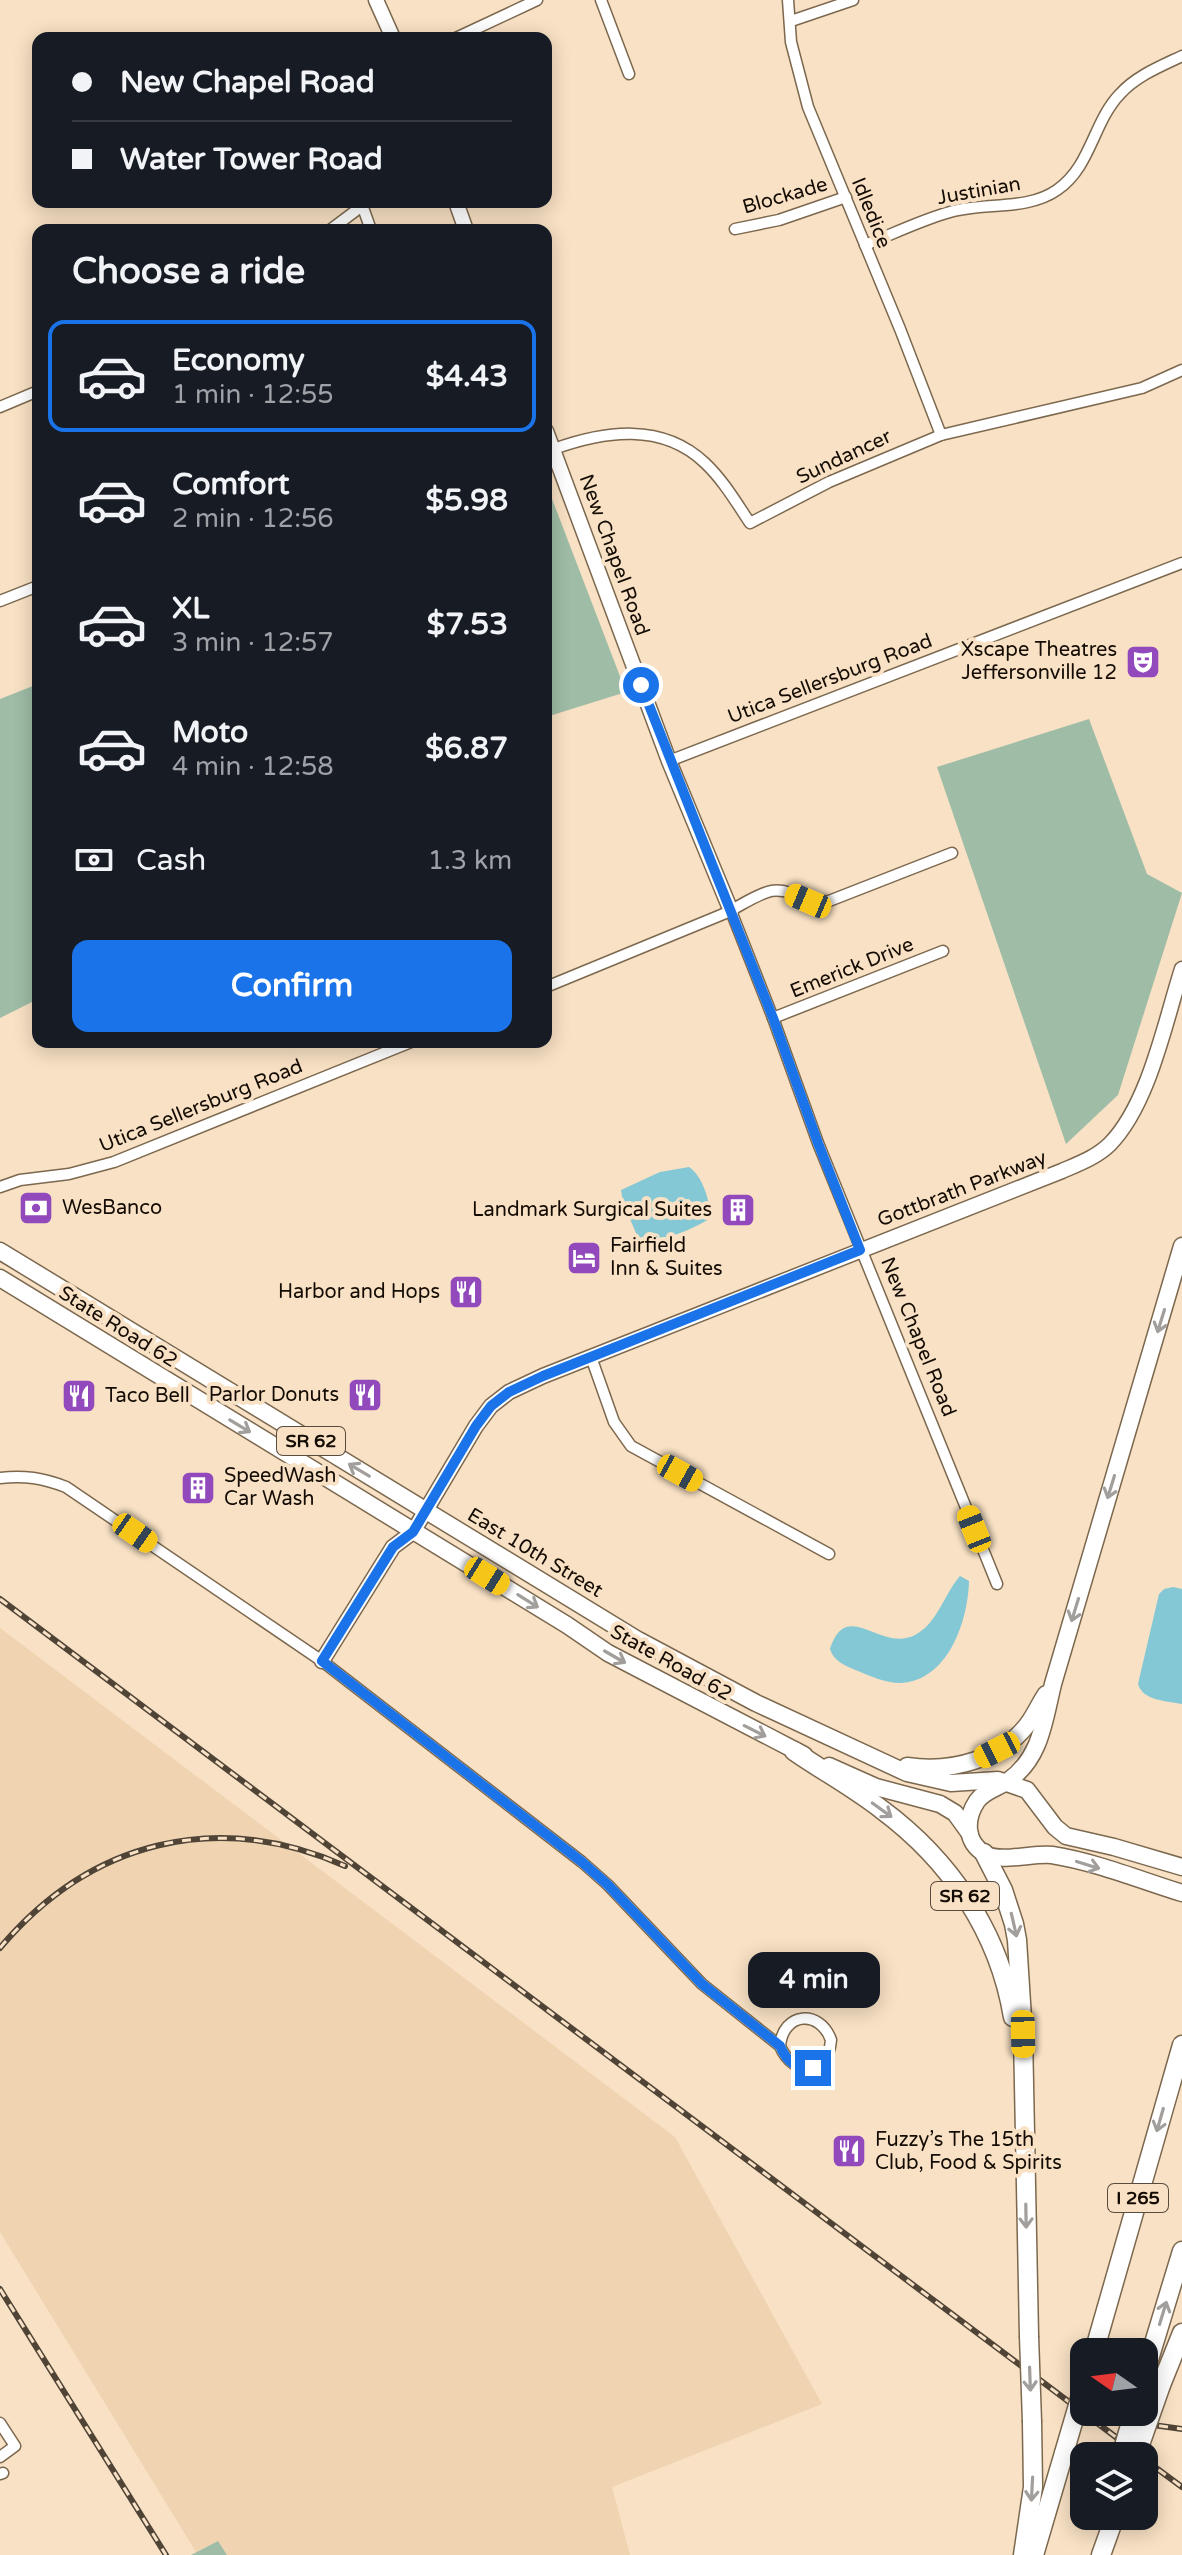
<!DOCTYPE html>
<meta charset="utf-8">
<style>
body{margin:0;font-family:"Varela Round",sans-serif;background:#242831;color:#f1f3f6;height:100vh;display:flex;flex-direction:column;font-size:30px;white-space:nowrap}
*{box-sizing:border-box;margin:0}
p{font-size:26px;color:#9ea1a6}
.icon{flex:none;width:44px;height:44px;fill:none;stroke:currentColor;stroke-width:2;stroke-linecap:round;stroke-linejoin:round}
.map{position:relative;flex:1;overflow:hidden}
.drawer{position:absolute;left:32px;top:224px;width:520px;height:824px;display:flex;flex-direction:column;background:#171b24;border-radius:16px;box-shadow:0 4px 20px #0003}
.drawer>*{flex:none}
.hud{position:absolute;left:32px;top:32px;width:520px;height:176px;border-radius:16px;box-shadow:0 4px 20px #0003;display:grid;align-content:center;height:176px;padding:0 40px;background:#171b24}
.needle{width:52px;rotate:284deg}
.buttons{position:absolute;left:1070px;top:2338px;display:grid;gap:16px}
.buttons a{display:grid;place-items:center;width:88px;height:88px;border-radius:16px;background:#171b24;box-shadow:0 4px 20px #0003;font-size:40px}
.end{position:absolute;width:36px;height:36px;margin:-18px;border:10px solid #1a73e8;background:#fff;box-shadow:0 0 0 4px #fff}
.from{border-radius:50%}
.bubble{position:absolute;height:56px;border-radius:16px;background:#171b24;box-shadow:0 4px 20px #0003;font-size:26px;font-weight:700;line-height:56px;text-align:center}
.car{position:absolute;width:24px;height:48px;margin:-24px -12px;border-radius:10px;box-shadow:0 0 6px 2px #0007;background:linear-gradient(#f5c518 24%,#345 0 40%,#f5c518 0 76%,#345 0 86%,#f5c518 0)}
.hud b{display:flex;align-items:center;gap:28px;height:76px;font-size:30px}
.hud b+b{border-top:2px solid #363941}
.hud i{width:20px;height:20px;background:#f1f3f6}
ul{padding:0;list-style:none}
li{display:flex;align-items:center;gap:24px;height:112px;margin:0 16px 12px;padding:0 24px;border:4px solid transparent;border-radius:16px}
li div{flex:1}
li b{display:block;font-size:30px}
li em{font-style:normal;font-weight:700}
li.current{border-color:#1a73e8}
li>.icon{width:72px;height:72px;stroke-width:1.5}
h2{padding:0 40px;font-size:36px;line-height:96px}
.pay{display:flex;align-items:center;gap:20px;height:88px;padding:0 40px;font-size:30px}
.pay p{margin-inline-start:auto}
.primary-button{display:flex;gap:16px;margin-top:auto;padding:16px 40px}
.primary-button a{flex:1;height:92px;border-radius:16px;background:#1a73e8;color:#fff;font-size:32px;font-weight:700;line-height:92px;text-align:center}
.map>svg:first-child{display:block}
.built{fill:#f0d4b1}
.green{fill:#9ebca6}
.water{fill:#84c8d6}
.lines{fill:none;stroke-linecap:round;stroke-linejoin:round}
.street-casing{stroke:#7c684e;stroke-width:13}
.secondary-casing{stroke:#7c684e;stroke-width:17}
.primary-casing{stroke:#7c684e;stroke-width:19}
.highway-casing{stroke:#7c684e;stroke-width:21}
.street{stroke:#fff;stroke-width:10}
.secondary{stroke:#fff;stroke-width:14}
.primary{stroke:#fff;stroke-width:16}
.highway{stroke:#fff;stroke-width:18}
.rail-casing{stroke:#504437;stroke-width:6}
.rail{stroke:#f8e1c4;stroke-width:3;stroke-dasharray:9;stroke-linecap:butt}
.highway-bridge-casing{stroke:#7c684e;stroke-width:21;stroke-linecap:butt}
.highway-bridge{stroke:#fff;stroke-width:18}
.oneway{stroke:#a19e9b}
.route{stroke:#1a73e8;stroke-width:10}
.labels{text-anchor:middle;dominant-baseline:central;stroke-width:8;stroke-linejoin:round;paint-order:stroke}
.shield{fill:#f8e1c4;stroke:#584c3e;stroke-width:2}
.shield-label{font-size:18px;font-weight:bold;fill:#140c04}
.street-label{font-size:20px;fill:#140c04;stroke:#f8e1c4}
.poi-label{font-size:20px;fill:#140c04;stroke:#f8e1c4;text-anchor:start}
</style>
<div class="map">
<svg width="1182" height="2555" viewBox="0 0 1182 2555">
<rect width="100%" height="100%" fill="#f8e1c4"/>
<!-- built -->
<path class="built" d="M 0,1628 L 675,2137 L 822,2404 L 612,2487 L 630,2555 L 227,2555 L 218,2541 L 196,2552 L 0,2232 Z"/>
<!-- green -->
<g class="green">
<path d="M 549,491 L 626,692 L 546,717 L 546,492 Z"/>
<path d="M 38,684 L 38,999 L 0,1018 L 0,699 Z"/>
<path d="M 1089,719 L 1147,874 L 1182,893 L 1118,1095 L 1066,1144 L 937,767 Z"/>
<path d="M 218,2541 L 227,2555 L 191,2555 Z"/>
</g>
<!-- water -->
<g class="water">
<path d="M 689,1167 C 702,1175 712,1204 709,1219 C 691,1230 660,1244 638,1238 L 623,1202 L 621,1190 L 660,1172 Z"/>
<path d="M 960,1576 L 969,1581 C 968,1621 948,1682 899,1683 C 886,1683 870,1676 858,1671 C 846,1666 834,1662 830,1649 C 847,1597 880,1653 915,1635 C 938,1623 944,1594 960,1576 Z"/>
<path d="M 1173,1587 L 1182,1589 L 1182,1704 C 1167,1701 1143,1701 1138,1684 L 1159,1594 L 1164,1589 Z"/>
</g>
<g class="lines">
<!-- street casing -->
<g class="street-casing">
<g id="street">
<path d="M 601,0 L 629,74"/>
<path d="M 788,0 L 791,42 L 808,107 L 900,329 L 941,435"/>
<path d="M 791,21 L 853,0"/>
<path d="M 456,38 L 537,0"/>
<path d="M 361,202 L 371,230"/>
<path d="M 735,229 L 779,220 L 846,197"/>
<path d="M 330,230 L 362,206"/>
<path d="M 865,245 C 893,234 921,220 950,212 C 984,202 1027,211 1057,190 C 1091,167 1093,122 1120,94 C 1136,76 1161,66 1182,56"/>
<path d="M 0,407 L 38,391"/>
<path d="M 554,449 C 604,431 662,422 705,463 C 723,480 736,502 750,523 L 829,482 L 941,435 L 1142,388 L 1182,370"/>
<path d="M 0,601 L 38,586"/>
<path d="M 669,761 L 1182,563"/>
<path d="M 731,911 L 773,1018 L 818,1143 L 997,1584"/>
<path d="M 546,987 C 604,963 663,939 721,915 C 738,908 754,895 771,891 C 789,887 804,904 829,901 L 952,853"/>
<path d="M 773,1018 L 943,951"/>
<path d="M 0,1187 L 20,1180 L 69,1174 L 114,1162 L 411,1042"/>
<path d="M 591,1357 L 614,1422 L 631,1446 L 829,1554"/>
<path d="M 0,1478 C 24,1475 43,1478 66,1487 L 322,1661 L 582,1862 L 608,1885 L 702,1984 L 780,2046 C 793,2077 828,2077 831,2040 C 820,2009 783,2012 780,2046"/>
<path d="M 0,2423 L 15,2446 L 0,2457"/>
<path d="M 0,2474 L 3,2473"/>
</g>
</g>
<!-- secondary casing -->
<g class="secondary-casing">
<g id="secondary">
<path d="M 376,0 L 393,38"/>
<path d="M 456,202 L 466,230"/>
<path d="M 546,431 L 669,761 L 731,911"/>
<path d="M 322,1661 L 393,1547 L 413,1532 L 476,1426 L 491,1406 L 509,1392 L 543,1376 L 1062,1171 C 1078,1164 1097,1157 1110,1144 C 1149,1104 1165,1022 1182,969"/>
</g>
</g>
<!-- primary casing -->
<g class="primary-casing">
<g id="primary">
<path d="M 1182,1246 L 1053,1684 C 1044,1721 1041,1758 1008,1781 C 998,1788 985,1790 977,1801 C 965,1819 965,1842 985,1854 C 1000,1863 1033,1853 1052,1855 C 1096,1862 1140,1880 1182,1893"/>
<path d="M 0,1251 L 638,1640 L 756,1703 L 907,1773 L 951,1783 L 998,1780 L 1027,1790 L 1055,1827 L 1066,1836 L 1114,1847 L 1182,1867"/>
<path d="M 0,1278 L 567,1625 L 608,1653 L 804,1755"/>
<path d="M 829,1766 L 876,1787 L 940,1804 L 955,1813 L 968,1831"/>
<path d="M 907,1766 C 951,1773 1004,1759 1030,1721 C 1036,1712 1040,1703 1046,1694"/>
</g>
</g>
<!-- highway casing -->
<g class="highway-casing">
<g id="highway">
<path d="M 794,1751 C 823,1771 854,1788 881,1809 C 950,1860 999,1932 1013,2017"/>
<path d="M 984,1853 L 1003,1890 L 1014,1924 L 1017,1940 L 1023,2034 L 1029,2336"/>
<path d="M 1094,2352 L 1182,2045"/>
<path d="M 1144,2376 L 1182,2251"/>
<path d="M 1161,2385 L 1182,2333"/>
<path d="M 1023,2555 L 1033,2487 L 1032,2422"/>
<path d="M 1034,2555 L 1064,2453"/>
<path d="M 1101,2555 L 1115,2516"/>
</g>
</g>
<!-- street -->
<use href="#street" class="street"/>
<!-- secondary -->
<use href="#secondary" class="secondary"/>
<!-- primary -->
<use href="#primary" class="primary"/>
<!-- highway -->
<use href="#highway" class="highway"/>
<!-- rail casing -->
<g class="rail-casing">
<g id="rail">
<path d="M 0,1599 L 1141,2456"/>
<path d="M 0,1948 C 90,1841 216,1809 345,1866"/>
<path d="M 0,2289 L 166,2555"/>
<path d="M 1107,2412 L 1146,2424 L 1182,2429"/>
<path d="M 1144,2459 L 1182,2487"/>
</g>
</g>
<!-- rail -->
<use href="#rail" class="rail"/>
<!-- highway-bridge casing -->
<g class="highway-bridge-casing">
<g id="highway-bridge">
<path d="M 1029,2336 L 1032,2422"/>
<path d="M 1064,2453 L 1084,2385"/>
<path d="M 1121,2456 L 1134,2412"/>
<path d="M 1136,2456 L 1161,2385"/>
</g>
</g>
<!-- highway-bridge -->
<use href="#highway-bridge" class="highway-bridge"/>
</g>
<!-- one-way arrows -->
<defs><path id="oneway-shaft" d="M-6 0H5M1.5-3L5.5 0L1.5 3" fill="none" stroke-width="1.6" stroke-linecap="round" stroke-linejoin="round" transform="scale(2)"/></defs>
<g class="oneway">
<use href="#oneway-shaft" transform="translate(1161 1321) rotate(107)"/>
<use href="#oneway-shaft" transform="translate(240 1426) rotate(31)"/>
<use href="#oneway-shaft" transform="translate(359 1470) rotate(-149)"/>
<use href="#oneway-shaft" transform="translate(1111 1487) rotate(107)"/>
<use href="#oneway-shaft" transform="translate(528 1601) rotate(32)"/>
<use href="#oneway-shaft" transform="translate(1075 1610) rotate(107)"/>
<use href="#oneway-shaft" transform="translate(615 1657) rotate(30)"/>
<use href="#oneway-shaft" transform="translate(755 1731) rotate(27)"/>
<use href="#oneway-shaft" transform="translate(882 1810) rotate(36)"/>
<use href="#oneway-shaft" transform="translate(1088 1865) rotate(17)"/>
<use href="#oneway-shaft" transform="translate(1014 1925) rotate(77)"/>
<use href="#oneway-shaft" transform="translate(1160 2120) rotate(106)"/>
<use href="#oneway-shaft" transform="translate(1026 2216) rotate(89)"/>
<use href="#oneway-shaft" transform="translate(1163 2313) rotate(-73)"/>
<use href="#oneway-shaft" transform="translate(1030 2379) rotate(88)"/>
<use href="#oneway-shaft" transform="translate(1032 2489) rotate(93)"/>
</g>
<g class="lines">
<!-- route -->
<path class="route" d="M 641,685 L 773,1018 L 818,1143 L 860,1250 L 543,1376 L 509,1392 L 491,1406 L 476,1426 L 413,1532 L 393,1547 L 322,1661 L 582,1862 L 608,1885 L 702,1984 L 780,2046 C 787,2062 795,2068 813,2068"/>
</g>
<!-- icons -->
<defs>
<g id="theatre-square" transform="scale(1.8)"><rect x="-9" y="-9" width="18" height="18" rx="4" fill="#9249bc" stroke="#f8e1c4"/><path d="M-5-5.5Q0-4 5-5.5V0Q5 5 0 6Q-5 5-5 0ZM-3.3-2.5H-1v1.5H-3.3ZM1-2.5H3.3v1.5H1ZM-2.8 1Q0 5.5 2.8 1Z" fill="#fff"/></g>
<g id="bank-square" transform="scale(1.8)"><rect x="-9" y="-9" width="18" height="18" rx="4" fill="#9249bc" stroke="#f8e1c4"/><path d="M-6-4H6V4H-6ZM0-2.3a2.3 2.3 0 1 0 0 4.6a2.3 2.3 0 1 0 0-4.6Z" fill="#fff"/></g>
<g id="building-square" transform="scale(1.8)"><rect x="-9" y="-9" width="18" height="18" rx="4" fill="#9249bc" stroke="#f8e1c4"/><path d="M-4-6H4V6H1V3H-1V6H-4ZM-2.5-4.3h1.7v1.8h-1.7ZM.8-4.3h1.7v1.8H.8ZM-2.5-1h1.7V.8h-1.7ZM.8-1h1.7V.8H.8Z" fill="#fff"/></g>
<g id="hotel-square" transform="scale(1.8)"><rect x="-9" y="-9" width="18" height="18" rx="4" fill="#9249bc" stroke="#f8e1c4"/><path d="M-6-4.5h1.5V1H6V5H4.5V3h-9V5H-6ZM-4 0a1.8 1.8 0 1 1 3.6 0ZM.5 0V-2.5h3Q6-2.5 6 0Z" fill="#fff"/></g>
<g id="restaurant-square" transform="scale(1.8)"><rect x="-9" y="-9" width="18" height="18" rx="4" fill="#9249bc" stroke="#f8e1c4"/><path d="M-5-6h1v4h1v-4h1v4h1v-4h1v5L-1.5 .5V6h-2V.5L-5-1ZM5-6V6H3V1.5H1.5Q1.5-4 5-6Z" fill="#fff"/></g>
</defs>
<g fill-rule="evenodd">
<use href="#theatre-square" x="1143" y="662"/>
<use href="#bank-square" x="36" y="1208"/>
<use href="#building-square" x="738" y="1210"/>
<use href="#hotel-square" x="584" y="1258"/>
<use href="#restaurant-square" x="466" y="1292"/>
<use href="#restaurant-square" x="365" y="1395"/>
<use href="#restaurant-square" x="79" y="1396"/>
<use href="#building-square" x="198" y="1488"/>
<use href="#restaurant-square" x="849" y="2151"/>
</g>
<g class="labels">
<!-- shield labels -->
<g class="shield">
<rect x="277" y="1427" width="68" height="28" rx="6"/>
<rect x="931" y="1882" width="68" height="28" rx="6"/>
<rect x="1108" y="2184" width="60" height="28" rx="6"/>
</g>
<g class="shield-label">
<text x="311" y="1441">SR 62</text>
<text x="965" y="1896">SR 62</text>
<text x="1138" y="2198">I 265</text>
</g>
<!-- street labels -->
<g class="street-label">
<text transform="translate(979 191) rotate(-10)">Justinian</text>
<text transform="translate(785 196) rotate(-16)">Blockade</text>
<text transform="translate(871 213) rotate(68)">Idledice</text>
<text transform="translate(844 457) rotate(-25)">Sundancer</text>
<text transform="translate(614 555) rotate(70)">New Chapel Road</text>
<text transform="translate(830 679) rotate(-21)">Utica Sellersburg Road</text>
<text transform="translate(852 968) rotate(-22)">Emerick Drive</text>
<text transform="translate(201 1106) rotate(-22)">Utica Sellersburg Road</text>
<text transform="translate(962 1189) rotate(-21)">Gottbrath Parkway</text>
<text transform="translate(118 1327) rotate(32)">State Road 62</text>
<text transform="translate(918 1337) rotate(68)">New Chapel Road</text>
<text transform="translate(535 1553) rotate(31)">East 10th Street</text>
<text transform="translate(671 1663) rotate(29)">State Road 62</text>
</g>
<!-- poi labels -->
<g class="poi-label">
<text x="1117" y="650" text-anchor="end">Xscape Theatres<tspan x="1117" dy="23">Jeffersonville 12</tspan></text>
<text x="62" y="1208">WesBanco</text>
<text x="712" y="1210" text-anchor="end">Landmark Surgical Suites</text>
<text x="610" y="1246">Fairfield<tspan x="610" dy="23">Inn &amp; Suites</tspan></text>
<text x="440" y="1292" text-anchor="end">Harbor and Hops</text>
<text x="339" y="1395" text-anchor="end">Parlor Donuts</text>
<text x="105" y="1396">Taco Bell</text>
<text x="224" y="1476">SpeedWash<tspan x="224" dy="23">Car Wash</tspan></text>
<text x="875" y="2140">Fuzzy’s The 15th<tspan x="875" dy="23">Club, Food &amp; Spirits</tspan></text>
</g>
</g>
</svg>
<div class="buttons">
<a><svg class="needle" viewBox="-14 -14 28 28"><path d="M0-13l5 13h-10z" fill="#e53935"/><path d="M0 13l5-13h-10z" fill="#9ea1a6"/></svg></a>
<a><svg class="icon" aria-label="layers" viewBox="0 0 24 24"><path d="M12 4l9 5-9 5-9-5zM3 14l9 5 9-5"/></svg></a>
</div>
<i class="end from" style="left:641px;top:685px"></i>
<i class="end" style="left:813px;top:2068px"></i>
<div class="bubble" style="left:748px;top:1952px;width:132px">4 min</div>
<i class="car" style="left:808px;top:901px;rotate:293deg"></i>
<i class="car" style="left:680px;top:1473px;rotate:119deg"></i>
<i class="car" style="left:974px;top:1529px;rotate:338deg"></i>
<i class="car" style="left:135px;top:1533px;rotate:125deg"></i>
<i class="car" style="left:487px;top:1576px;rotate:122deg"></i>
<i class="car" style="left:997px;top:1750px;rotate:243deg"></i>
<i class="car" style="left:1023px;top:2034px;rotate:179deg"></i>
<div class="hud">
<b><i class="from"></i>New Chapel Road</b>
<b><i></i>Water Tower Road</b>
</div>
<section class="drawer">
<h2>Choose a ride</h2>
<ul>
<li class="current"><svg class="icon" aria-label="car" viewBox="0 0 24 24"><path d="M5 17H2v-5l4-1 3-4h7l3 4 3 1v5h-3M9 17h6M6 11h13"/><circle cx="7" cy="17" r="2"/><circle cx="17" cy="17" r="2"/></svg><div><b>Economy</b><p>1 min · 12:55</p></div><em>$4.43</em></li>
<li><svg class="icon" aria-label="car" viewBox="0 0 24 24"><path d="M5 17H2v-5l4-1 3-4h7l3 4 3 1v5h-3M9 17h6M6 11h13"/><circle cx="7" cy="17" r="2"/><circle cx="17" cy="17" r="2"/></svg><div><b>Comfort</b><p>2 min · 12:56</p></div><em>$5.98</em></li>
<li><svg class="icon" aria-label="car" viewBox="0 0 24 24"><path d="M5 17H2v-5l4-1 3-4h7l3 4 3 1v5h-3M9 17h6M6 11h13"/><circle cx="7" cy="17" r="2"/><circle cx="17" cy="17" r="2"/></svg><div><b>XL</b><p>3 min · 12:57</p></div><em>$7.53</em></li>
<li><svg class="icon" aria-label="car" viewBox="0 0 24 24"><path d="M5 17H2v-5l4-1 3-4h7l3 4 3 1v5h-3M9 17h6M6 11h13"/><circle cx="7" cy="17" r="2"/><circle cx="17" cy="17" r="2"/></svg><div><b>Moto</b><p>4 min · 12:58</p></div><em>$6.87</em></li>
</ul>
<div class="pay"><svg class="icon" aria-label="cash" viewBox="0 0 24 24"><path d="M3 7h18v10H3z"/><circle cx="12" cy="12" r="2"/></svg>Cash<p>1.3 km</p></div>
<div class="primary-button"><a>Confirm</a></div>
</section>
</div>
